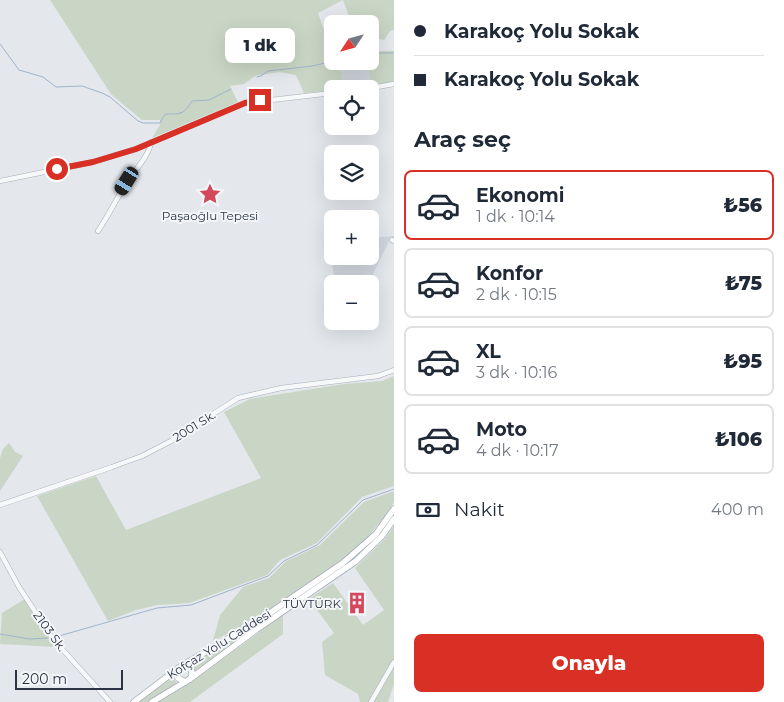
<!DOCTYPE html>
<html lang="tr">
<meta charset="utf-8">
<style>
body{margin:0;font-family:Montserrat,sans-serif;background:#f2f2f3;color:#1f2937;height:100vh;display:flex;flex-direction:column;font-size:19px;white-space:nowrap}
*{box-sizing:border-box;margin:0}
p{font-size:16px;color:#747a83}
.icon{flex:none;width:28px;height:28px;fill:none;stroke:currentColor;stroke-width:2;stroke-linecap:round;stroke-linejoin:round}
.map{position:relative;flex:1;overflow:hidden}
.details{display:flex;flex-direction:column;background:#fff;width:390px}
.details>*{flex:none}
.top-card{display:grid;align-content:center;height:110px;padding:0 20px;background:#fff}
.needle{width:32px;rotate:234deg}
.buttons{position:absolute;left:324px;top:15px;display:grid;gap:10px}
.buttons a{display:grid;place-items:center;width:55px;height:55px;border-radius:8px;background:#fff;box-shadow:0 5px 20px #0002;font-size:25px}
.scale{position:absolute;left:15px;bottom:12px;width:108px;box-sizing:border-box;padding-left:5px;border:2px solid #2b3445;border-top:0;font-size:14px;line-height:18px;white-space:nowrap;color:#2b3445;-webkit-text-stroke:4px #f4f6f9;paint-order:stroke}
.end{position:absolute;width:22px;height:22px;margin:-11px;border:6px solid #d93025;background:#fff;box-shadow:0 0 0 2px #fff}
.from{border-radius:50%}
.bubble{position:absolute;height:35px;border-radius:8px;background:#fff;box-shadow:0 5px 20px #0002;font-size:16px;font-weight:800;line-height:35px;text-align:center}
.car{position:absolute;width:15px;height:30px;margin:-15px -8px;border-radius:6px;box-shadow:0 0 4px 1px #0007;background:linear-gradient(#222 24%,#8ab4d8 0 40%,#222 0 76%,#8ab4d8 0 86%,#222 0)}
.top-card b{display:flex;align-items:center;gap:18px;height:48px;font-size:19px}
.top-card b+b{border-top:1px solid #e0e1e3}
.top-card i{width:12px;height:12px;background:#1f2937}
ul{padding:0;list-style:none}
li{display:flex;align-items:center;gap:15px;height:70px;margin:0 10px 8px;padding:0 10px;border:2px solid #e0e1e3;border-radius:8px}
li div{flex:1}
li b{display:block;font-size:19px}
li em{font-style:normal;font-weight:800}
li.selected{border-color:#d93025}
li>.icon{width:45px;height:45px;stroke-width:1.5}
h2{padding:0 20px;font-size:22px;line-height:60px}
.pay{display:flex;align-items:center;gap:12px;height:55px;padding:0 20px;font-size:19px}
.pay p{margin-inline-start:auto}
.button{display:flex;gap:10px;margin-top:auto;padding:10px 20px}
.button a{flex:1;height:58px;border-radius:8px;background:#d93025;color:#fff;font-size:20px;font-weight:800;line-height:58px;text-align:center}
main{display:flex;flex:1;min-height:0}
.map>svg:first-child{display:block}
.built{fill:#d2d6de}
.green{fill:#c9d6c5}
.lines{fill:none;stroke-linecap:round;stroke-linejoin:round}
.stream{stroke:#9fb4cc;stroke-width:1}
.minor-casing{stroke:#a9aeb7;stroke-width:5.5}
.major-casing{stroke:#a3abb8;stroke-width:7}
.minor{stroke:#f7f8fa;stroke-width:4.5}
.major{stroke:#fff;stroke-width:5.5}
.route{stroke:#d93025;stroke-width:6}
.labels{text-anchor:middle;dominant-baseline:central;stroke-width:4;stroke-linejoin:round;paint-order:stroke}
.poi-label{font-size:12px;fill:#2b3445;stroke:#f4f6f9}
.street-label{font-size:12px;fill:#2b3445;stroke:#f4f6f9}
</style>
<main>
<div class="map">
<svg width="394" height="702" viewBox="0 0 394 702">
<rect width="100%" height="100%" fill="#e4e7ec"/>
<!-- built -->
<g class="built">
<path d="M 339,61 L 367,61 L 371,85 L 344,89 Z"/>
<path d="M 394,236 L 394,239 L 391,237 L 373,274 L 379,289 L 370,292 L 370,284 L 335,284 L 329,241 L 332,240 L 332,256 L 370,256 L 370,238 Z"/>
</g>
<!-- green -->
<g class="green">
<path d="M 50,0 L 394,0 L 394,30 L 390,31 L 384,40 L 370,37 L 370,24 L 352,24 L 343,0 L 318,13 L 332,52 L 332,61 L 339,61 L 344,89 L 304,93 L 296,75 L 279,72 L 255,76 L 244,84 L 230,86 L 238,102 L 152,138 L 160,125 L 160,120 L 142,120 L 111,94 Z"/>
<path d="M 370,51 L 394,51 L 394,82 L 371,85 L 367,61 L 370,61 Z"/>
<path d="M 394,376 L 394,486 L 362,497 L 317,543 L 280,560 L 267,575 L 189,603 L 158,605 L 136,610 L 108,621 L 37,496 L 96,476 L 126,530 L 261,478 L 224,412 L 250,399 L 344,384 L 382,381 Z"/>
<path d="M 9,443 L 15,452 L 23,456 L 0,491 L 0,458 L 3,449 Z"/>
<path d="M 394,491 L 394,502 L 389,511 L 366,539 L 351,553 L 254,620 L 213,641 L 220,615 L 243,587 L 269,578 L 285,562 L 320,545 L 364,502 Z"/>
<path d="M 394,526 L 394,660 L 368,702 L 360,702 L 358,694 L 325,675 L 322,642 L 334,633 L 309,599 L 333,583 L 363,625 L 384,610 L 355,568 L 385,539 Z"/>
<path d="M 25,599 L 57,647 L 0,644 L 2,613 Z"/>
<path d="M 283,615 L 283,634 L 190,702 L 158,702 L 184,687 Z"/>
<path d="M 253,629 L 196,672 L 190,664 Z"/>
<path d="M 394,665 L 394,684 L 388,702 L 373,702 Z"/>
<path d="M 172,676 L 177,684 L 147,702 L 138,702 Z"/>
</g>
<g class="lines">
<!-- stream -->
<g class="stream">
<path d="M 0,44 L 19,70 L 43,77 L 56,87 L 82,86 L 102,93 L 110,97 L 138,121 L 143,123 L 160,123 C 167,108 167,117 180,113 C 186,112 189,105 192,101 L 209,100 L 231,89"/>
<path d="M 370,53 L 394,53"/>
<path d="M 257,77 L 261,76 L 268,71 L 312,66 L 334,61"/>
<path d="M 0,634 L 29,639 L 48,638"/>
<path d="M 59,636 L 157,608 L 191,605 L 268,576 L 284,561 L 317,545 L 363,500 L 394,489"/>
</g>
<!-- minor casing -->
<g class="minor-casing">
<g id="minor">
<path d="M 366,89 L 394,84"/>
<path d="M 0,181 L 93,162 L 136,149 L 245,103 L 332,93"/>
<path d="M 98,231 C 109,215 117,198 127,182 C 135,170 149,156 151,142"/>
<path d="M 392,240 L 394,241"/>
<path d="M 0,505 L 112,467 L 142,456 L 171,441 L 238,398 L 281,388 L 378,376 L 394,370"/>
<path d="M 0,552 L 19,587 L 53,639 L 110,702"/>
<path d="M 371,702 L 394,662"/>
</g>
</g>
<!-- major casing -->
<g class="major-casing">
<g id="major">
<path d="M 182,666 C 190,665 195,672 190,679"/>
<path d="M 178,669 L 176,674 L 178,678 L 185,682"/>
<path d="M 134,702 L 180,667 L 261,619 L 343,563 L 376,534 L 394,509"/>
<path d="M 152,702 L 190,679 L 257,629 L 356,561 L 382,536 L 394,519"/>
</g>
</g>
<!-- minor -->
<use href="#minor" class="minor"/>
<!-- major -->
<use href="#major" class="major"/>
</g>
<g class="lines">
<!-- route -->
<path class="route" d="M 57,169 L 93,162 L 136,149 L 245,103 L 260,100"/>
</g>
<!-- icons -->
<defs>
<g id="sight-bare" transform="scale(1.725)"><path d="M0-6L1.8-2.2L6-1.7L2.9 1.2L3.7 5.4L0 3.3L-3.7 5.4L-2.9 1.2L-6-1.7L-1.8-2.2Z" fill="#d1495b" stroke="#f4f6f9" stroke-width="2.5" paint-order="stroke"/></g>
<g id="building-bare" transform="scale(1.725)"><path d="M-4-6H4V6H1V3H-1V6H-4ZM-2.5-4.3h1.7v1.8h-1.7ZM.8-4.3h1.7v1.8H.8ZM-2.5-1h1.7V.8h-1.7ZM.8-1h1.7V.8H.8Z" fill="#d1495b" stroke="#f4f6f9" stroke-width="2.5" paint-order="stroke"/></g>
</defs>
<g fill-rule="evenodd">
<use href="#sight-bare" x="210" y="194"/>
<use href="#building-bare" x="357" y="603"/>
</g>
<g class="labels">
<!-- poi labels -->
<g class="poi-label">
<text x="210" y="215">Paşaoğlu Tepesi</text>
<text x="341" y="603" text-anchor="end">TÜVTÜRK</text>
</g>
<!-- street labels -->
<g class="street-label">
<text transform="translate(194 426) rotate(-32)">2001 Sk.</text>
<text transform="translate(50 631) rotate(54)">2103 Sk.</text>
<text transform="translate(219 644) rotate(-32)">Kofçaz Yolu Caddesi</text>
</g>
</g>
</svg>
<div class="buttons">
<a><svg class="needle" viewBox="-14 -14 28 28"><path d="M0-13l5 13h-10z" fill="#e53935"/><path d="M0 13l5-13h-10z" fill="#747a83"/></svg></a>
<a><svg class="icon" aria-label="locate" viewBox="0 0 24 24"><circle cx="12" cy="12" r="6"/><path d="M12 2v4M12 18v4M2 12h4M18 12h4"/></svg></a>
<a><svg class="icon" aria-label="layers" viewBox="0 0 24 24"><path d="M12 4l9 5-9 5-9-5zM3 14l9 5 9-5"/></svg></a>
<a>+</a>
<a>−</a>
</div>
<div class="scale">200 m</div>
<i class="end from" style="left:57px;top:169px"></i>
<i class="end" style="left:260px;top:100px"></i>
<div class="bubble" style="left:225px;top:28px;width:70px">1 dk</div>
<i class="car" style="left:127px;top:181px;rotate:212deg"></i>
</div>
<section class="details">
<div class="top-card">
<b><i class="from"></i>Karakoç Yolu Sokak</b>
<b><i></i>Karakoç Yolu Sokak</b>
</div>
<h2>Araç seç</h2>
<ul>
<li class="selected"><svg class="icon" aria-label="car" viewBox="0 0 24 24"><path d="M5 17H2v-5l4-1 3-4h7l3 4 3 1v5h-3M9 17h6M6 11h13"/><circle cx="7" cy="17" r="2"/><circle cx="17" cy="17" r="2"/></svg><div><b>Ekonomi</b><p>1 dk · 10:14</p></div><em>₺56</em></li>
<li><svg class="icon" aria-label="car" viewBox="0 0 24 24"><path d="M5 17H2v-5l4-1 3-4h7l3 4 3 1v5h-3M9 17h6M6 11h13"/><circle cx="7" cy="17" r="2"/><circle cx="17" cy="17" r="2"/></svg><div><b>Konfor</b><p>2 dk · 10:15</p></div><em>₺75</em></li>
<li><svg class="icon" aria-label="car" viewBox="0 0 24 24"><path d="M5 17H2v-5l4-1 3-4h7l3 4 3 1v5h-3M9 17h6M6 11h13"/><circle cx="7" cy="17" r="2"/><circle cx="17" cy="17" r="2"/></svg><div><b>XL</b><p>3 dk · 10:16</p></div><em>₺95</em></li>
<li><svg class="icon" aria-label="car" viewBox="0 0 24 24"><path d="M5 17H2v-5l4-1 3-4h7l3 4 3 1v5h-3M9 17h6M6 11h13"/><circle cx="7" cy="17" r="2"/><circle cx="17" cy="17" r="2"/></svg><div><b>Moto</b><p>4 dk · 10:17</p></div><em>₺106</em></li>
</ul>
<div class="pay"><svg class="icon" aria-label="cash" viewBox="0 0 24 24"><path d="M3 7h18v10H3z"/><circle cx="12" cy="12" r="2"/></svg>Nakit<p>400 m</p></div>
<div class="button"><a>Onayla</a></div>
</section>
</main>
